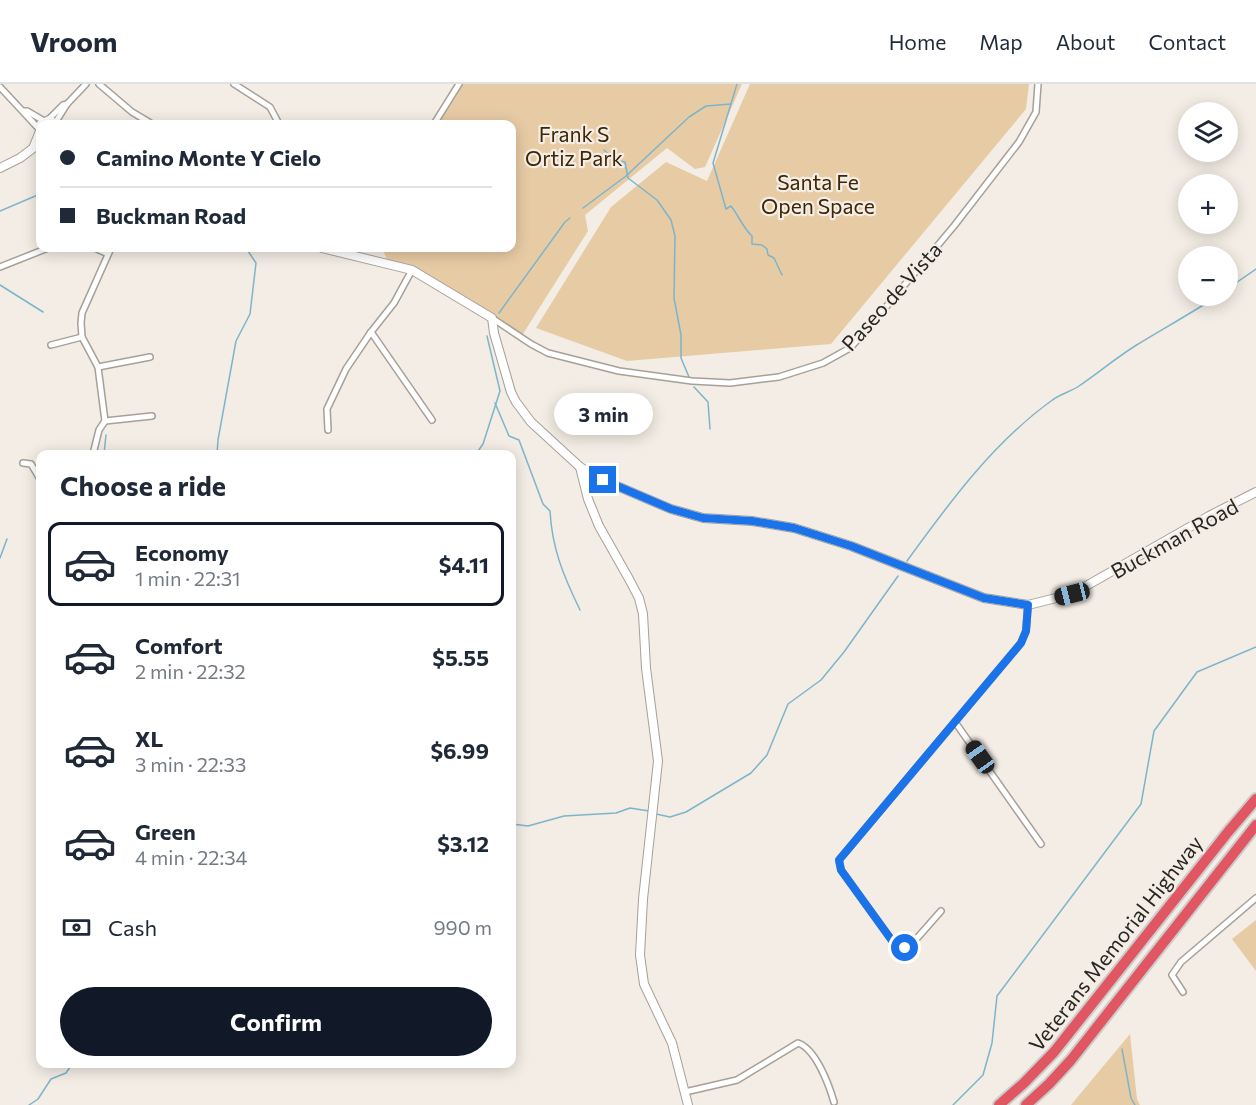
<!DOCTYPE html>
<meta charset="utf-8">
<style>
body{margin:0;font-family:Commissioner,sans-serif;background:#f6f6f7;color:#1f2937;height:100vh;display:flex;flex-direction:column;font-size:22px;white-space:nowrap}
*{box-sizing:border-box;margin:0}
p{font-size:20px;color:#747a83}
.icon{flex:none;width:33px;height:33px;fill:none;stroke:currentColor;stroke-width:2;stroke-linecap:round;stroke-linejoin:round}
.map{position:relative;flex:1;overflow:hidden}
.side{position:absolute;left:36px;top:366px;width:480px;height:618px;display:flex;flex-direction:column;background:#fff;border-radius:12px;box-shadow:0 3px 15px #0003}
.side>*{flex:none}
.hud{position:absolute;left:36px;top:36px;width:480px;height:132px;border-radius:12px;box-shadow:0 3px 15px #0003;display:grid;align-content:center;height:132px;padding:0 24px;background:#fff}
.fabs{position:absolute;left:1178px;top:18px;display:grid;gap:12px}
.fabs a{display:grid;place-items:center;width:60px;height:60px;border-radius:50%;background:#fff;box-shadow:0 3px 15px #0003;font-size:30px}
.end{position:absolute;width:27px;height:27px;margin:-14px;border:8px solid #1a73e8;background:#fff;box-shadow:0 0 0 3px #fff}
.from{border-radius:50%}
.bubble{position:absolute;height:42px;border-radius:21px;background:#fff;box-shadow:0 3px 15px #0003;font-size:20px;font-weight:700;line-height:42px;text-align:center}
.car{position:absolute;width:18px;height:36px;margin:-18px -9px;border-radius:8px;box-shadow:0 0 4px 2px #0007;background:linear-gradient(#222 24%,#8ab4d8 0 40%,#222 0 76%,#8ab4d8 0 86%,#222 0)}
.hud b{display:flex;align-items:center;gap:21px;height:57px;font-size:22px}
.hud b+b{border-top:2px solid #e0e1e3}
.hud i{width:15px;height:15px;background:#1f2937}
ul{padding:0;list-style:none}
li{display:flex;align-items:center;gap:18px;height:84px;margin:0 12px 9px;padding:0 12px;border:3px solid transparent;border-radius:12px}
li div{flex:1}
li b{display:block;font-size:22px}
li em{font-style:normal;font-weight:700}
li.active{border-color:#111827}
li>.icon{width:54px;height:54px;stroke-width:1.5}
h2{padding:0 24px;font-size:27px;line-height:72px}
.pay{display:flex;align-items:center;gap:15px;height:66px;padding:0 24px;font-size:22px}
.pay p{margin-inline-start:auto}
.primary-button{display:flex;gap:12px;margin-top:auto;padding:12px 24px}
.primary-button a{flex:1;height:69px;border-radius:36px;background:#111827;color:#fff;font-size:24px;font-weight:700;line-height:69px;text-align:center}
header{display:flex;align-items:center;gap:36px;box-sizing:border-box;height:84px;padding:0 30px;background:#fff;border-bottom:2px solid #e0e1e3}
header strong{font-size:28px}
nav{display:flex;gap:33px;margin-inline-start:auto;font-size:21px}
.map>svg:first-child{display:block}
.green{fill:#e7cba5}
.lines{fill:none;stroke-linecap:round;stroke-linejoin:round}
.stream{stroke:#7eb4cb;stroke-width:1.5}
.street-casing{stroke:#a6a099;stroke-width:8}
.secondary-casing{stroke:#a6a099;stroke-width:10}
.highway-casing{stroke:#cbcbca;stroke-width:14}
.street{stroke:#fff;stroke-width:5}
.secondary{stroke:#fff;stroke-width:8}
.highway{stroke:#e05763;stroke-width:10}
.route{stroke:#1a73e8;stroke-width:8}
.labels{text-anchor:middle;dominant-baseline:central;stroke-width:4.5;stroke-linejoin:round;paint-order:stroke}
.park-label{font-size:21px;fill:#3c2604;stroke:#f3ede5}
.street-label{font-size:21px;fill:#282623;stroke:#f3ede5}
</style>
<header>
<strong>Vroom</strong>
<nav><a>Home</a><a>Map</a><a>About</a><a>Contact</a></nav>
</header>
<div class="map">
<svg width="1256" height="1021" viewBox="0 0 1256 1021">
<rect width="100%" height="100%" fill="#f3ede5"/>
<!-- green -->
<g class="green">
<path d="M 459,0 L 742,0 L 705,83 L 695,85 L 667,64 L 585,131 L 588,147 L 521,253 L 437,200 L 389,180 L 382,164 L 512,164 L 512,40 L 434,40 Z"/>
<path d="M 750,0 L 1029,0 L 1026,25 L 831,260 L 627,277 L 536,244 L 611,123 L 666,78 L 707,97 Z"/>
<path d="M 1256,836 L 1256,887 L 1232,855 Z"/>
<path d="M 1130,950 L 1137,1015 L 1140,1021 L 1071,1021 Z"/>
</g>
<g class="lines">
<!-- stream -->
<g class="stream">
<path d="M 737,0 L 713,79 L 726,125 L 731,122 C 739,132 743,144 752,152 L 752,160 L 762,161 L 767,165 L 768,171 L 774,174 L 782,191"/>
<path d="M 604,66 L 615,76 L 625,78 L 628,94 L 657,116 L 671,136 L 675,152 L 674,214 L 681,251 L 681,274 L 689,293"/>
<path d="M 583,124 L 626,92 L 689,33 L 706,22 L 731,20"/>
<path d="M 0,127 L 40,110"/>
<path d="M 0,201 L 43,228"/>
<path d="M 1227,205 L 1256,185"/>
<path d="M 499,229 L 565,138 L 570,134"/>
<path d="M 694,303 L 708,318 L 710,345"/>
<path d="M 495,319 L 509,352 L 519,356 L 543,420 L 550,427 C 552,465 564,493 580,526"/>
<path d="M 104,370 L 106,351"/>
<path d="M 217,370 L 218,356 L 236,257 L 250,230 L 256,179 L 246,164"/>
<path d="M 476,370 L 483,360 L 500,307 L 487,252"/>
<path d="M 0,474 L 7,455"/>
<path d="M 907,477 C 949,419 993,359 1051,317 C 1060,310 1070,308 1079,302 C 1098,289 1116,274 1135,262 C 1163,245 1191,229 1218,212"/>
<path d="M 40,671 L 37,672 L 40,692"/>
<path d="M 656,730 L 670,733 L 686,728 L 751,689 L 767,671 L 788,620 L 821,596 L 844,568 L 898,492"/>
<path d="M 512,740 L 528,742 L 564,732 L 616,729 L 630,724 L 649,727"/>
<path d="M 1122,965 L 1131,1014 L 1135,1021"/>
<path d="M 29,1021 L 38,1015 L 51,995 L 66,989 L 72,980"/>
<path d="M 953,1021 L 983,991 L 992,959 L 997,912 L 1141,720 L 1154,647 L 1197,588 L 1256,563"/>
</g>
<!-- street casing -->
<g class="street-casing">
<g id="street">
<path d="M 99,0 L 132,28 L 152,40"/>
<path d="M 234,0 L 270,23 L 279,40"/>
<path d="M 0,3 L 40,46"/>
<path d="M 24,27 L 27,27 L 44,37"/>
<path d="M 48,36 L 63,21 L 67,20 L 86,0"/>
<path d="M 57,40 L 57,36 L 67,20"/>
<path d="M 434,40 L 459,0"/>
<path d="M 95,164 L 108,170"/>
<path d="M 111,164 L 82,229 L 81,239 L 82,253 L 98,283 L 105,337 L 152,332"/>
<path d="M 0,183 L 48,164"/>
<path d="M 492,234 L 531,260 L 548,269 L 619,287 L 692,297 L 730,299 L 779,293 L 823,279 L 850,264 L 870,242 L 954,142 L 1019,58 L 1036,28 L 1038,0"/>
<path d="M 371,248 L 432,336"/>
<path d="M 51,261 L 82,253"/>
<path d="M 98,283 L 150,273"/>
<path d="M 328,346 L 327,325 L 346,285 L 371,248 L 394,219 L 412,186"/>
<path d="M 93,370 L 99,346 L 105,337"/>
<path d="M 23,379 L 31,380 L 40,395"/>
<path d="M 955,638 L 1041,760"/>
<path d="M 941,827 L 911,861 C 903,864 899,863 893,858 L 841,786 L 839,776 L 1021,559 L 1026,547 L 1028,521"/>
<path d="M 1183,908 L 1172,891 L 1181,878 L 1256,814"/>
<path d="M 685,1008 L 737,996 L 798,959 C 816,965 829,1001 834,1018"/>
</g>
</g>
<!-- secondary casing -->
<g class="secondary-casing">
<g id="secondary">
<path d="M 41,40 L 49,36 L 57,40"/>
<path d="M 34,62 L 40,47"/>
<path d="M 0,84 L 20,74 L 40,59"/>
<path d="M 322,164 L 412,186 L 492,234 L 494,249 L 511,308 L 516,318 L 531,338 L 580,383 L 603,396 L 671,425 L 703,434 L 752,437 L 794,444 L 851,462 L 984,514 L 1028,521 L 1072,510 L 1209,432 L 1256,408"/>
<path d="M 580,383 L 588,415 L 599,442 L 629,495 L 639,514 L 643,530 L 646,584 L 658,677 L 643,815 L 640,871 L 644,900 L 672,959 L 688,1021"/>
</g>
</g>
<!-- highway casing -->
<g class="highway-casing">
<g id="highway">
<path d="M 999,1021 L 1024,999 L 1054,968 L 1228,748 L 1256,715"/>
<path d="M 1026,1021 L 1049,1000 L 1071,976 L 1256,741"/>
</g>
</g>
<!-- street -->
<use href="#street" class="street"/>
<!-- secondary -->
<use href="#secondary" class="secondary"/>
<!-- highway -->
<use href="#highway" class="highway"/>
</g>
<g class="lines">
<!-- route -->
<path class="route" d="M 603,396 L 671,425 L 703,434 L 752,437 L 794,444 L 851,462 L 984,514 L 1028,521 L 1026,547 L 1021,559 L 839,776 L 841,786 L 893,858 L 905,864"/>
</g>
<g class="labels">
<!-- park labels -->
<g class="park-label">
<text x="574" y="49">Frank S<tspan x="574" dy="24">Ortiz Park</tspan></text>
<text x="818" y="97">Santa Fe<tspan x="818" dy="24">Open Space</tspan></text>
</g>
<!-- street labels -->
<g class="street-label">
<text transform="translate(891 212) rotate(-48)">Paseo de Vista</text>
<text transform="translate(1174 454) rotate(-29)">Buckman Road</text>
<text transform="translate(1115 859) rotate(-52)">Veterans Memorial Highway</text>
</g>
</g>
</svg>
<div class="fabs">
<a><svg class="icon" aria-label="layers" viewBox="0 0 24 24"><path d="M12 4l9 5-9 5-9-5zM3 14l9 5 9-5"/></svg></a>
<a>+</a>
<a>−</a>
</div>
<i class="end from" style="left:905px;top:864px"></i>
<i class="end" style="left:603px;top:396px"></i>
<div class="bubble" style="left:554px;top:309px;width:99px">3 min</div>
<i class="car" style="left:1072px;top:510px;rotate:256deg"></i>
<i class="car" style="left:980px;top:673px;rotate:325deg"></i>
<div class="hud">
<b><i class="from"></i>Camino Monte Y Cielo</b>
<b><i></i>Buckman Road</b>
</div>
<section class="side">
<h2>Choose a ride</h2>
<ul>
<li class="active"><svg class="icon" aria-label="car" viewBox="0 0 24 24"><path d="M5 17H2v-5l4-1 3-4h7l3 4 3 1v5h-3M9 17h6M6 11h13"/><circle cx="7" cy="17" r="2"/><circle cx="17" cy="17" r="2"/></svg><div><b>Economy</b><p>1 min · 22:31</p></div><em>$4.11</em></li>
<li><svg class="icon" aria-label="car" viewBox="0 0 24 24"><path d="M5 17H2v-5l4-1 3-4h7l3 4 3 1v5h-3M9 17h6M6 11h13"/><circle cx="7" cy="17" r="2"/><circle cx="17" cy="17" r="2"/></svg><div><b>Comfort</b><p>2 min · 22:32</p></div><em>$5.55</em></li>
<li><svg class="icon" aria-label="car" viewBox="0 0 24 24"><path d="M5 17H2v-5l4-1 3-4h7l3 4 3 1v5h-3M9 17h6M6 11h13"/><circle cx="7" cy="17" r="2"/><circle cx="17" cy="17" r="2"/></svg><div><b>XL</b><p>3 min · 22:33</p></div><em>$6.99</em></li>
<li><svg class="icon" aria-label="car" viewBox="0 0 24 24"><path d="M5 17H2v-5l4-1 3-4h7l3 4 3 1v5h-3M9 17h6M6 11h13"/><circle cx="7" cy="17" r="2"/><circle cx="17" cy="17" r="2"/></svg><div><b>Green</b><p>4 min · 22:34</p></div><em>$3.12</em></li>
</ul>
<div class="pay"><svg class="icon" aria-label="cash" viewBox="0 0 24 24"><path d="M3 7h18v10H3z"/><circle cx="12" cy="12" r="2"/></svg>Cash<p>990 m</p></div>
<div class="primary-button"><a>Confirm</a></div>
</section>
</div>
